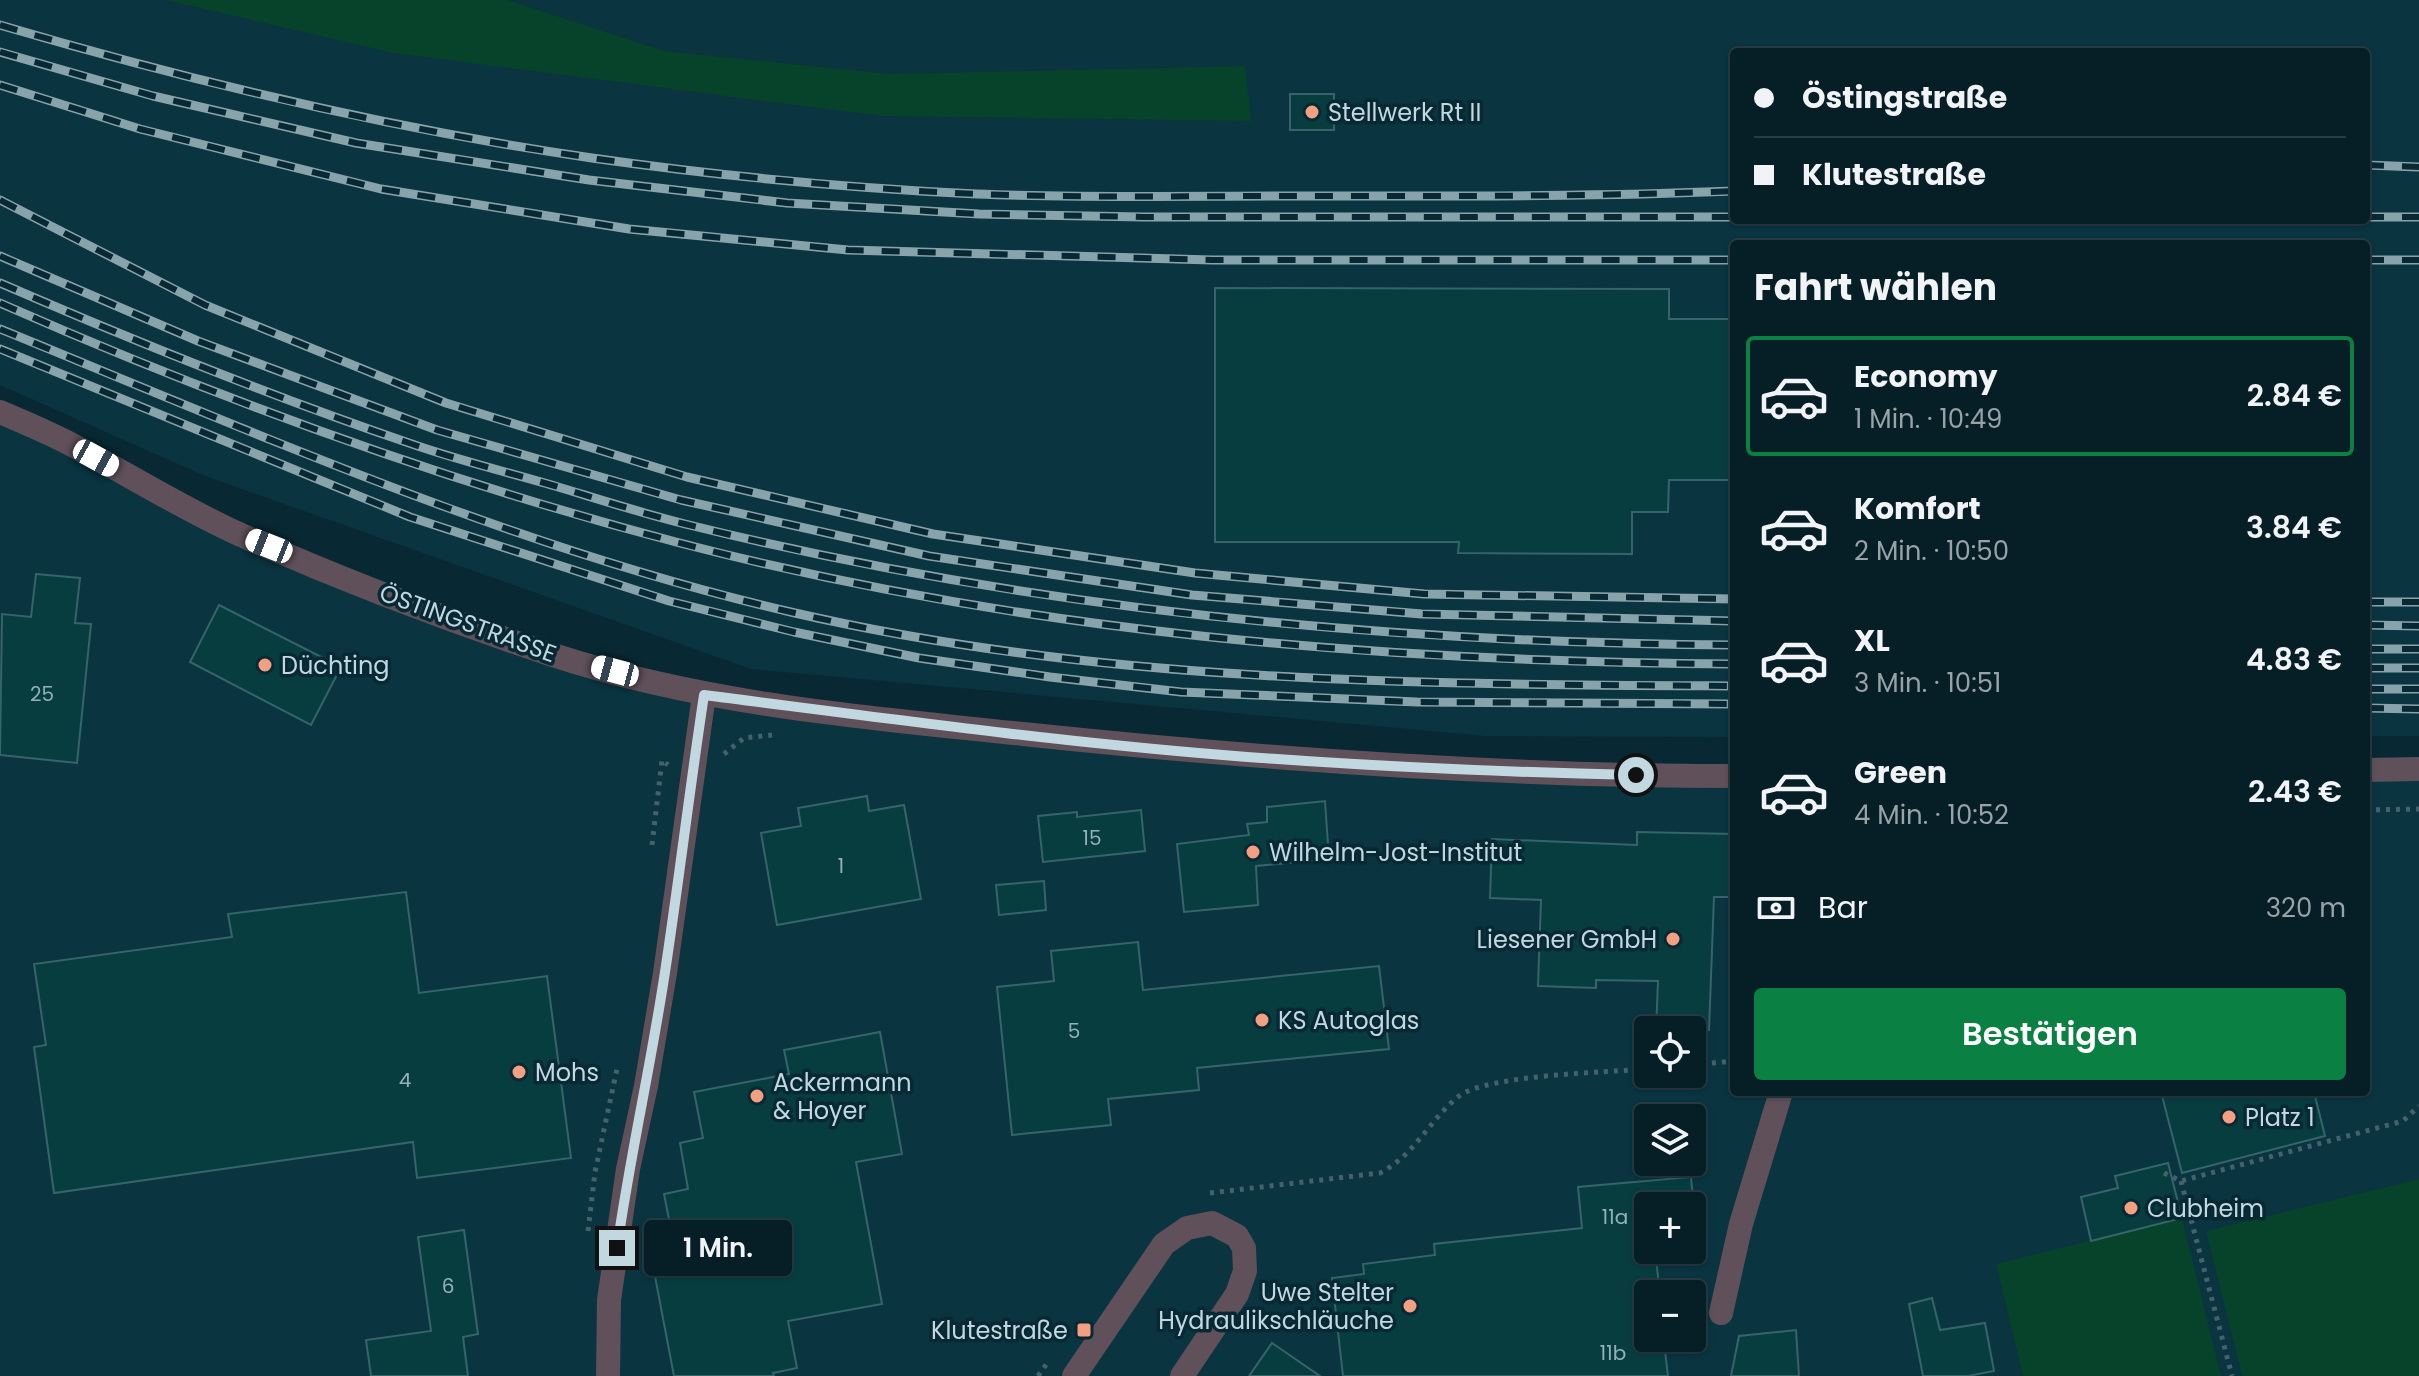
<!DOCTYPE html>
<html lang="de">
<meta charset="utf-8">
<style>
body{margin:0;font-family:Poppins,sans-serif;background:#142c32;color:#f1f3f6;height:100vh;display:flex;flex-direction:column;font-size:30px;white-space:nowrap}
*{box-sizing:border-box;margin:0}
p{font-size:26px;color:#98a2a7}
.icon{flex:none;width:44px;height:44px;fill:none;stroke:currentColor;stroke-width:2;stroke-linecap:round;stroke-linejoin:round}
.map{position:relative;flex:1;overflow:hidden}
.panel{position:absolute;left:1730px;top:240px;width:640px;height:856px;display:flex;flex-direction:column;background:#061f26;border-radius:8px;box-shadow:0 2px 6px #0004,0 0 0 2px #273d43}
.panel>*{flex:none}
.top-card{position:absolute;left:1730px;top:48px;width:640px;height:176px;border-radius:8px;box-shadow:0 2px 6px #0004,0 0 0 2px #273d43;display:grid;align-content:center;height:176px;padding:0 24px;background:#061f26}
.tools{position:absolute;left:1634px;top:1016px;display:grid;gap:16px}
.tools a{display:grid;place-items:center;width:72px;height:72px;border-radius:8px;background:#061f26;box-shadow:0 2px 6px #0004,0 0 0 2px #273d43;font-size:40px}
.end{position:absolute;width:36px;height:36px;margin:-18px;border:10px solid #c2d8e0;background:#111;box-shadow:0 0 0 4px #111}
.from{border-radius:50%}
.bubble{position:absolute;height:56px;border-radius:8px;background:#061f26;box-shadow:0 2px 6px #0004,0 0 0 2px #273d43;font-size:26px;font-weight:600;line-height:56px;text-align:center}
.car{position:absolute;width:24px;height:48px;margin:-24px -12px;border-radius:10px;box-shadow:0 0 6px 2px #0007;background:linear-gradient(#fff 24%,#345 0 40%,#fff 0 76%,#345 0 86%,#fff 0)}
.top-card b{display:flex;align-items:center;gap:28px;height:76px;font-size:30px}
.top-card b+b{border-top:2px solid #273d43}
.top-card i{width:20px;height:20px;background:#f1f3f6}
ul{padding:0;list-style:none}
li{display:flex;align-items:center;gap:24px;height:120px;margin:0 16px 12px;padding:0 8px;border:4px solid transparent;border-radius:8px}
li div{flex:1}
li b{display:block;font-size:30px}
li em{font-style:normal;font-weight:600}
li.current{border-color:#0b8043}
li>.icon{width:72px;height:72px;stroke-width:1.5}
h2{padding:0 24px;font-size:36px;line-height:96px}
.pay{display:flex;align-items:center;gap:20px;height:88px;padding:0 24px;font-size:30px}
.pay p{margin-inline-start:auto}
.button{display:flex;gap:16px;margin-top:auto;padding:16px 24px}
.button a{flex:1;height:92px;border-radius:8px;background:#0b8043;color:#fff;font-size:32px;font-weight:600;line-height:92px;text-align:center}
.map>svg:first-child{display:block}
.built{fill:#093440;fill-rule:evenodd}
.green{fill:#07422b}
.building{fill:#083d40;stroke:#356568;stroke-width:2}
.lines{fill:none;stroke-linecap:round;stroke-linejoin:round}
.path{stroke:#45626c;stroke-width:5;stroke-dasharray:4 6;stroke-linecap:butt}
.minor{stroke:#5f5059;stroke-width:24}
.rail-casing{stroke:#89a3ab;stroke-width:9}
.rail{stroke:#082933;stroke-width:6;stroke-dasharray:18;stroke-linecap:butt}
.route{stroke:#c2d8e0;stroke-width:10}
.poi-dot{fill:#f2a081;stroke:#082933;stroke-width:3}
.labels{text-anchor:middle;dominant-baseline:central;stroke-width:7;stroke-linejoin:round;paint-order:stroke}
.number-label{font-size:20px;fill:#94b1b8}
.poi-label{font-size:24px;fill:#c2d8e0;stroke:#082933;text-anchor:start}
.street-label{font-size:24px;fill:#c2d8e0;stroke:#082933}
</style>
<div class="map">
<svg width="2419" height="1376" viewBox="0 0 2419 1376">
<rect width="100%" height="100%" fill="#082933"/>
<!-- built -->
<g class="built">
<path d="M 0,0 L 2419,0 L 2419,736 L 2366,736 L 2366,244 L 1734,244 L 1734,737 L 1485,736 L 751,669 L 205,476 L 0,385 ZM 1734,52 L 2366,52 L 2366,220 L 1734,220 Z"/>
<path d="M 0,423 L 420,611 L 753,709 L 1734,779 L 1734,1092 L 2366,1092 L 2366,777 L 2419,777 L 2419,1376 L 0,1376 ZM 1648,1030 L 1692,1030 L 1692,1074 L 1648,1074 ZM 1648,1118 L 1692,1118 L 1692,1162 L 1648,1162 ZM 1648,1206 L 1692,1206 L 1692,1250 L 1648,1250 ZM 1648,1294 L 1692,1294 L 1692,1338 L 1648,1338 Z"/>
</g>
<!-- green -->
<g class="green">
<path d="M 166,0 L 507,0 L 664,51 L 890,74 L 1245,66 L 1251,121 L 881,116 L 393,53 Z"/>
<path d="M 2419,1179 L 2419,1376 L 2242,1376 L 2206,1231 Z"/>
<path d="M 2182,1218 L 2221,1376 L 2023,1376 L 1996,1264 Z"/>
</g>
<!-- building -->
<g class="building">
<rect x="1290" y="94" width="44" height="36"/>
<path d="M 1215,288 L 1669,289 L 1669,319 L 1734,319 L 1734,480 L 1669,480 L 1668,512 L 1632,512 L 1632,554 L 1458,553 L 1459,542 L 1215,542 Z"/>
<path d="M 36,574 L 80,578 L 75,623 L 91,624 L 77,763 L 0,755 L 2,614 L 31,617 Z"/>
<path d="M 219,605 L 341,667 L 311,725 L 190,662 Z"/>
<path d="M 867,796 L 869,811 L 904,805 L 921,899 L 777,925 L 761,833 L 801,826 L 798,808 Z"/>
<path d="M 1325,801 L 1329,859 L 1256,866 L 1258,905 L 1184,912 L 1177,844 L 1249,835 L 1247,824 L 1267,822 L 1267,807 Z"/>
<path d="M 1141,810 L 1145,851 L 1043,862 L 1038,816 L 1077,812 L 1077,817 Z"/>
<path d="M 1637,832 L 1734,834 L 1734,897 L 1714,897 L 1709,1030 L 1656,1030 L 1658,981 L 1596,980 L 1596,988 L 1538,986 L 1541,900 L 1490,898 L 1492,839 L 1637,845 Z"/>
<path d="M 1044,881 L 1046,910 L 999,915 L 996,885 Z"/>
<path d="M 406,892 L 419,993 L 547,976 L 571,1158 L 417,1178 L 413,1142 L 54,1193 L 34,1047 L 46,1045 L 34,964 L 232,937 L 228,914 Z"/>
<path d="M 1138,942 L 1143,990 L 1379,966 L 1389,1049 L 1197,1068 L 1199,1090 L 1108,1099 L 1111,1125 L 1012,1135 L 997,987 L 1054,981 L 1051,951 Z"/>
<path d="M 880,1032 L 902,1154 L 856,1162 L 882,1304 L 788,1321 L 797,1368 L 773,1373 L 774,1376 L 674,1376 L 649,1245 L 673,1240 L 664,1194 L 688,1189 L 680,1143 L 703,1138 L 694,1092 L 789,1074 L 784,1050 Z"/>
<path d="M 2161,1092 L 2314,1092 L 2325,1136 L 2182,1173 Z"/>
<path d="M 2168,1163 L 2182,1218 L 2091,1241 L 2081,1197 L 2118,1188 L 2115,1176 Z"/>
<path d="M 1691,1177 L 1696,1230 L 1692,1230 L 1692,1206 L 1648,1206 L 1648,1250 L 1655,1250 L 1660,1294 L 1648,1294 L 1648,1344 L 1664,1343 L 1668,1376 L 1343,1376 L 1332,1278 L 1364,1274 L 1363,1264 L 1435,1255 L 1434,1244 L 1582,1228 L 1578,1187 Z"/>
<path d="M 464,1230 L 478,1334 L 463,1337 L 468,1376 L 371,1376 L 366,1340 L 431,1331 L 418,1237 Z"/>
<path d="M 1932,1298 L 1940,1330 L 1985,1323 L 1994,1371 L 1968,1376 L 1923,1376 L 1909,1304 Z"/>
<path d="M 1796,1330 L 1799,1376 L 1731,1376 L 1739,1336 Z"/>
<path d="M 1272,1343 L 1320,1376 L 1249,1376 Z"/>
</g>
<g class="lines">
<!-- path -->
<g class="path">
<path d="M 724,754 L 744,738 L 772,735"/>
<path d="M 2366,810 L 2419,809"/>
<path d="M 652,845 L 662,760 L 668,765"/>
<path d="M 1692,1065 L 1734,1061"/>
<path d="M 2164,1173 L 2181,1181 L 2403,1121 L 2419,1106"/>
<path d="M 2181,1181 L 2232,1376"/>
<path d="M 1210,1193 L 1380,1173 C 1416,1154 1429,1120 1459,1096 C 1487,1075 1608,1072 1648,1069"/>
<path d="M 588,1231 L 595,1172 L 618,1064"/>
<path d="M 1038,1376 L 1048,1362"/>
</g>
<!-- minor -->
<g class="minor">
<path d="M 0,412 C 25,423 50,433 74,446 C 130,475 183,509 241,535 C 342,580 447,620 553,655 C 704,704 865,718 1023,734 C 1260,759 1496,776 1734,776"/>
<path d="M 2366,770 L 2419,769"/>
<path d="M 1721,1313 L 1741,1224 L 1781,1092"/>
<path d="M 608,1376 L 609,1300 L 628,1169 L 646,1086 L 665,973 L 704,695"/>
<path d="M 1074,1376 L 1164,1244 L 1187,1228 L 1212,1223 L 1237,1236 L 1244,1248 L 1245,1271 L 1237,1294 L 1182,1376"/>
</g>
<!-- rail casing -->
<g class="rail-casing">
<g id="rail">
<path d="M 0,25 C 194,82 391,129 592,158 C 719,176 849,188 977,194 C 1083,198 1189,196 1294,196 C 1441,196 1587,197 1734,191"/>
<path d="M 0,52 L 153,96 L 356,143 L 589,180 L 787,203 L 979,214 L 1144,217 L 1734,217"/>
<path d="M 0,85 L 140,129 L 381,189 L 629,229 L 848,250 L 1212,260 L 1734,260"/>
<path d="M 2366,165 L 2419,167"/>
<path d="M 0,200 L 205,305 L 446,403 L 687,477 L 933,534 L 1195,573 L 1424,594 L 1734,599"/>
<path d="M 2366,217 L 2419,217"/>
<path d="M 0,256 L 198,341 L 437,430 L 681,500 L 929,556 L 1192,595 L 1422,614 L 1734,621"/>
<path d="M 2366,260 L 2419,260"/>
<path d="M 0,283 C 134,341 271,396 409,443 C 457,460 507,472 555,486 C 598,499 641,513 685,524 C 1029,609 1380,643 1734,645"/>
<path d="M 0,303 C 219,399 444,481 676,542 C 1020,632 1379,662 1734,664"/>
<path d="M 0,329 C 260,435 520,550 795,613 C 1105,684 1418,684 1734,686"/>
<path d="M 0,349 L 410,517 L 669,601 L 794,632 L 919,658 L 1050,677 L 1181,692 L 1417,702 L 1734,704"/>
<path d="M 2366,602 L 2419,602"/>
<path d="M 2366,625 L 2419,626"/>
<path d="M 2366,649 L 2419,649"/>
<path d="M 2366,668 L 2419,668"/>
<path d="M 2366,689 L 2419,689"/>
<path d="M 2366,708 L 2419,709"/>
</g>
</g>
<!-- rail -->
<use href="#rail" class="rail"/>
</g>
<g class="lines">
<!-- route -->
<path class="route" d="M 617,1248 C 630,1156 651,1065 665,972 C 679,880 690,787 704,695 C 877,717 1050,741 1223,755 C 1360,766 1498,772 1636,775"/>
</g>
<!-- markers -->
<g class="poi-dot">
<circle cx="1312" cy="112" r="8"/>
<circle cx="265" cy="665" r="8"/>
<circle cx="1253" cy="852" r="8"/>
<circle cx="1673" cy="939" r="8"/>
<circle cx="1262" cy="1020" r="8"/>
<circle cx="519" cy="1072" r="8"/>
<circle cx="757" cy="1096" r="8"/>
<circle cx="2229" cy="1117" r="8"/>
<circle cx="2131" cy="1208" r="8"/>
<circle cx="1410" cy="1306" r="8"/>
<rect x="1076" y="1322" width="16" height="16" rx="4"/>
</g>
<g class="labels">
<!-- number labels -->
<g class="number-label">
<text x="42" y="694">25</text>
<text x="1092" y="838">15</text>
<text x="841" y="866">1</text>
<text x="1074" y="1031">5</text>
<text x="405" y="1080">4</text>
<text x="1615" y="1217">11a</text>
<text x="448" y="1286">6</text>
<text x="1613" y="1353">11b</text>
</g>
<!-- poi labels -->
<g class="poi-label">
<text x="1328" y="112">Stellwerk Rt II</text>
<text x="281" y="665">Düchting</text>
<text x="1269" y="852">Wilhelm-Jost-Institut</text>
<text x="1657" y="939" text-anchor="end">Liesener GmbH</text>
<text x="1278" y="1020">KS Autoglas</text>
<text x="535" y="1072">Mohs</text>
<text x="773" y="1082">Ackermann<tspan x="773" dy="28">&amp; Hoyer</tspan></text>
<text x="2245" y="1117">Platz 1</text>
<text x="2147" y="1208">Clubheim</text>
<text x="1394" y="1292" text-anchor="end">Uwe Stelter<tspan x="1394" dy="28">Hydraulikschläuche</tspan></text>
<text x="1068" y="1330" text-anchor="end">Klutestraße</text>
</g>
<!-- street labels -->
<g class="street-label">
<text transform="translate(468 623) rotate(20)">ÖSTINGSTRASSE</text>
</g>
</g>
</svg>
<div class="tools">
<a><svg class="icon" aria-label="locate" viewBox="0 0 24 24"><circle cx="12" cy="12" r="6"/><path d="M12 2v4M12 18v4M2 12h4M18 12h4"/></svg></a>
<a><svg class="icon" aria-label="layers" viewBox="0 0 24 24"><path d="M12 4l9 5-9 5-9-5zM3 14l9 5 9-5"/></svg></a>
<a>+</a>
<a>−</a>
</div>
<i class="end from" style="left:1636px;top:775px"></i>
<i class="end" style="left:617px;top:1248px"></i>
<div class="bubble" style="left:644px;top:1220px;width:148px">1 Min.</div>
<i class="car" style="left:96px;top:458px;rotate:119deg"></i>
<i class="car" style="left:269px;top:546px;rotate:292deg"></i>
<i class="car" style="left:615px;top:671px;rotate:285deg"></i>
<div class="top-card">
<b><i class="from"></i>Östingstraße</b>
<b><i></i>Klutestraße</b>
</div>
<section class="panel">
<h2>Fahrt wählen</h2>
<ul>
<li class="current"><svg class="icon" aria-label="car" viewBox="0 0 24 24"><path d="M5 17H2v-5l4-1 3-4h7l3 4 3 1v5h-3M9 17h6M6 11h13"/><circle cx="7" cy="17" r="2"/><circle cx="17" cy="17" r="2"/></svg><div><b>Economy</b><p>1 Min. · 10:49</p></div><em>2.84 €</em></li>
<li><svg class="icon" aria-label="car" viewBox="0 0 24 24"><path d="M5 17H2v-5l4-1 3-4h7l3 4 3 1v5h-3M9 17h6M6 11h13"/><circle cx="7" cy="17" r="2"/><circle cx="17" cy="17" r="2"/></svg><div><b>Komfort</b><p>2 Min. · 10:50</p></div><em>3.84 €</em></li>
<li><svg class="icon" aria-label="car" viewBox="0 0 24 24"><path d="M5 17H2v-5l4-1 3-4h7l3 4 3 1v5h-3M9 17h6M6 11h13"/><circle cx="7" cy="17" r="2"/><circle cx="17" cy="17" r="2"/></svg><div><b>XL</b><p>3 Min. · 10:51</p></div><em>4.83 €</em></li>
<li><svg class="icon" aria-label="car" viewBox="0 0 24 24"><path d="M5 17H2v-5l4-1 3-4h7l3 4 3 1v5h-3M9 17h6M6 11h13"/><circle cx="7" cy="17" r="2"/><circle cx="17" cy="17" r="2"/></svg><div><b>Green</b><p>4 Min. · 10:52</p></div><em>2.43 €</em></li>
</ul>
<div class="pay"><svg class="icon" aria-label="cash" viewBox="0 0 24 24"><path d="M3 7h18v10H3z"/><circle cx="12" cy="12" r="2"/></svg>Bar<p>320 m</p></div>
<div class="button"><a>Bestätigen</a></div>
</section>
</div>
